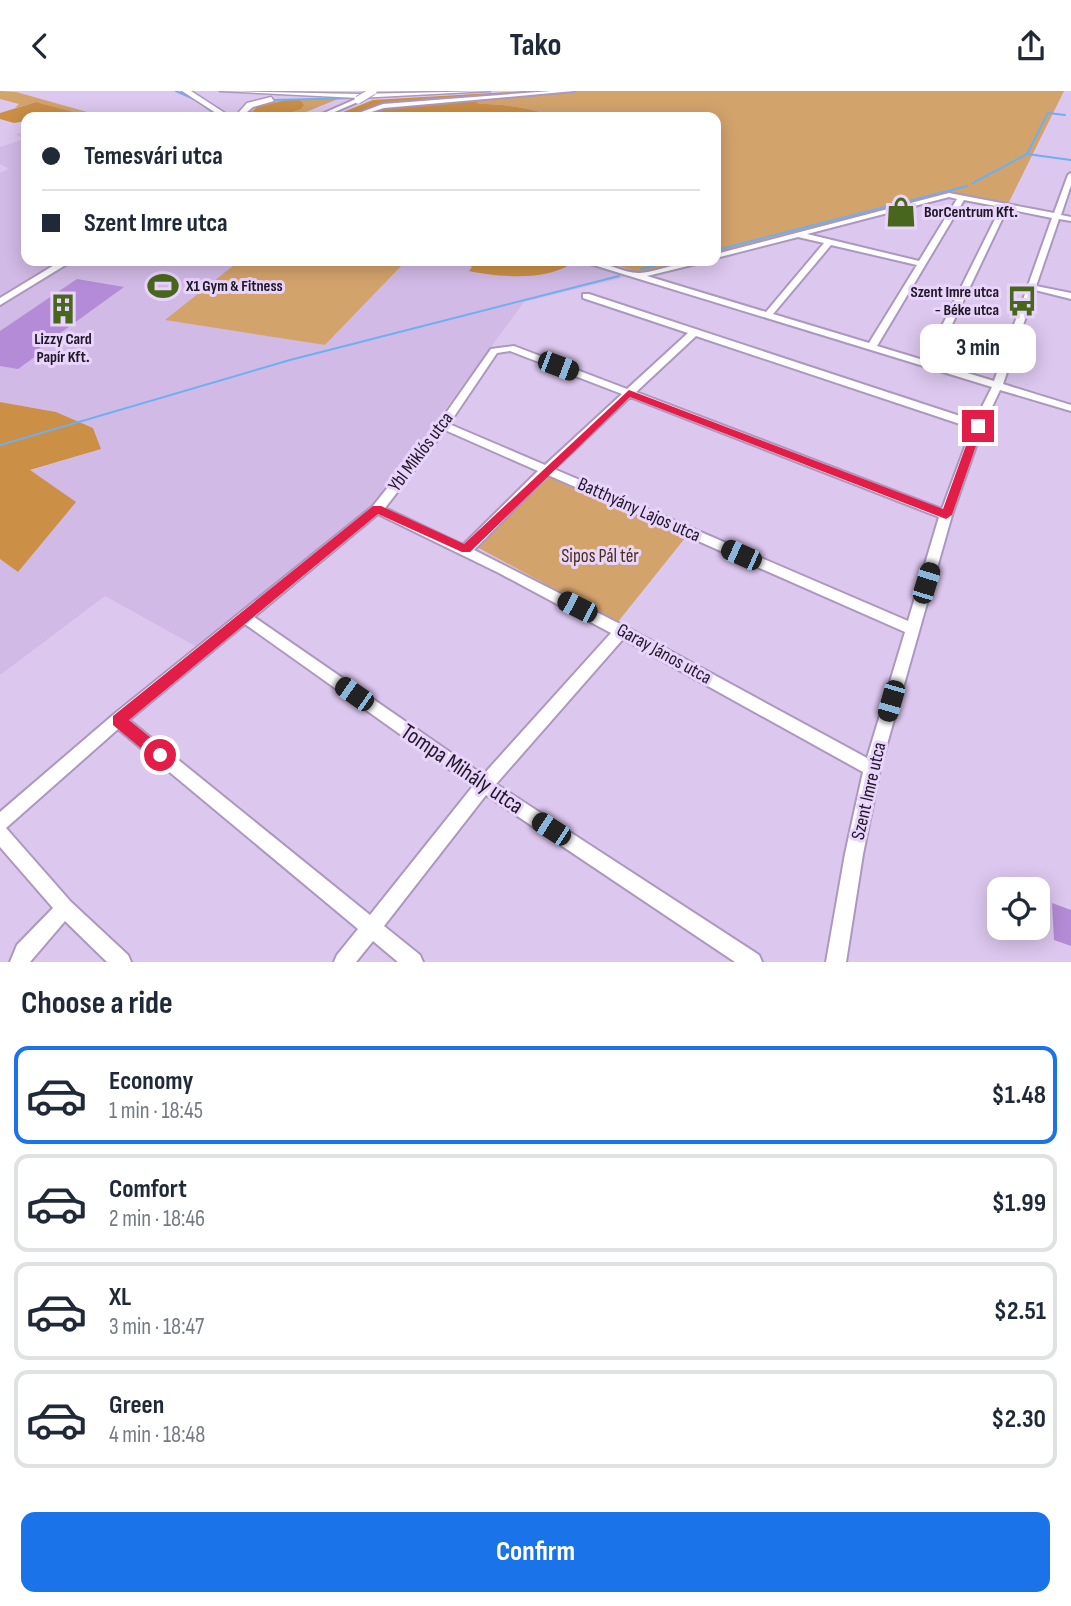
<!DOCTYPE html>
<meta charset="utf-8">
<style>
body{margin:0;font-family:"Sofia Sans Condensed",sans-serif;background:#f2f2f3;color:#1f2937;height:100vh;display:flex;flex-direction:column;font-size:26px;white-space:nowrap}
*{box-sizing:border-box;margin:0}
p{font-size:23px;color:#747a83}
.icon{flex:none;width:38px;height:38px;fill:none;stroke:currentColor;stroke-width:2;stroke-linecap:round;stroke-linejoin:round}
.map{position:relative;height:871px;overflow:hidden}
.details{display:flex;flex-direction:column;background:#fff;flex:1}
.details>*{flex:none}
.top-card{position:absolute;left:21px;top:21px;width:700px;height:154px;border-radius:14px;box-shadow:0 4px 18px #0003;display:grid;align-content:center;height:154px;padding:0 21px;background:#fff}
.fabs{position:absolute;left:987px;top:786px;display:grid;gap:14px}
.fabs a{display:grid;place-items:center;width:63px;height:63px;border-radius:14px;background:#fff;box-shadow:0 4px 18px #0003;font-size:35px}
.end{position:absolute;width:32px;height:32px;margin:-16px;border:9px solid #e11d48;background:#fff;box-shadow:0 0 0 4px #fff}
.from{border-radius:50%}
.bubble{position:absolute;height:49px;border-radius:14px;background:#fff;box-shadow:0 4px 18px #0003;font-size:23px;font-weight:700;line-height:49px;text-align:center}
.car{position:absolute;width:21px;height:42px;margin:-21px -10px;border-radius:9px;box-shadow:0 0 5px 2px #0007;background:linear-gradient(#222 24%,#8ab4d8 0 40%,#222 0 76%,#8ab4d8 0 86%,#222 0)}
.top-card b{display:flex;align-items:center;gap:24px;height:66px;font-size:26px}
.top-card b+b{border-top:2px solid #e0e1e3}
.top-card i{width:18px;height:18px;background:#1f2937}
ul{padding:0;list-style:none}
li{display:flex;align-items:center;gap:21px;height:98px;margin:0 14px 10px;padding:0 7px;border:4px solid #e0e1e3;border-radius:14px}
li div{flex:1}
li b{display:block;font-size:26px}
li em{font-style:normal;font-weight:700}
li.active{border-color:#1a73e8}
li>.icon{width:63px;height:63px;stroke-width:1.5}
h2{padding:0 21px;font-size:32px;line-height:84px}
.primary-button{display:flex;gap:14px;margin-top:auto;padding:14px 21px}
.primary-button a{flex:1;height:80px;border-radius:14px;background:#1a73e8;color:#fff;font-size:28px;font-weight:700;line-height:80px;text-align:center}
header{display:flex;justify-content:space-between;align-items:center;height:91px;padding:0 21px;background:#fff;font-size:32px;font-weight:700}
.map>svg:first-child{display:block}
.built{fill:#d1bae6}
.green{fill:#d3a36c}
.forest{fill:#cb8f46}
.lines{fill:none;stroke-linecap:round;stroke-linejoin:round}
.stream{stroke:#6eafef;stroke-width:2}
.building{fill:#b48bd6}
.minor-casing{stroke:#ac98be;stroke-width:4}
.major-casing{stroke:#ac98be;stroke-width:4}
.highway-casing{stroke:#ac98be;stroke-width:3}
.minor{fill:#fff;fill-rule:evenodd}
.major{fill:#fff;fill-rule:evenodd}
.highway{fill:#fff;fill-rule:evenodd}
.major-bridge-casing{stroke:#ac98be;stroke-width:9;stroke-linecap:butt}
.major-bridge{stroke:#fff;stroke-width:7}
.route{fill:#e11d48}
.labels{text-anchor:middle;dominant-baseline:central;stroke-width:6;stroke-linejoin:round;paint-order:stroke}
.far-poi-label{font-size:16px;font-weight:bold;fill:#201826;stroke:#e9d4fc;text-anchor:start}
.street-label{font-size:19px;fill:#201826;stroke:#e9d4fc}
.park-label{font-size:19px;fill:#4a3112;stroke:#e9d4fc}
.near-street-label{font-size:23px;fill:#201826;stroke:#e9d4fc}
</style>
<header><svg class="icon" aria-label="back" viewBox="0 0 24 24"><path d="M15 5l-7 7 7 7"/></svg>Tako<svg class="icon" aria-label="share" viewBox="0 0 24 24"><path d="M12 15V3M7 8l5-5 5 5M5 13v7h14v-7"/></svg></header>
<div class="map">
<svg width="1071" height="871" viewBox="0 0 1071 871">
<rect width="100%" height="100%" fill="#dcc7ee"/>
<!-- built -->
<path class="built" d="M 26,41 L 26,170 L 239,170 L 166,229 L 325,254 L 406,170 L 461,170 L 497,184 L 569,174 L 570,170 L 605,170 L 641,182 L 524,211 L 374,414 L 197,556 L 105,505 L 0,584 L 0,468 L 18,481 L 29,380 L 101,358 L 93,337 L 56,321 L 0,311 L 0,82 L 9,78 L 0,73 L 0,56 L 24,48 L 15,43 Z"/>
<!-- green -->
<g class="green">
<path d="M 0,0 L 16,1 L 105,26 L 92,26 L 36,11 L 15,17 L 19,13 L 0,8 Z"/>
<path d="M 561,0 L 1064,0 L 1008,113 L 953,102 L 716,163 L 716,26 L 558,26 C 531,17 506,13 478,13 L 473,8 Z"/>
<path d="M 288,8 L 338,8 L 301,23 L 305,26 L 313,25 L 310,26 L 254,26 L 250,21 L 259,14 Z"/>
<path d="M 239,170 L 406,170 L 325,254 L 165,229 Z"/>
<path d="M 605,170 L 690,170 L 641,182 Z"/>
<path d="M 549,386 L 685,447 L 617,532 L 477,456 Z"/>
</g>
<!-- forest -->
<g class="forest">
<path d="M 528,0 L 561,0 L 383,15 L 348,26 L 331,26 L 373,9 Z"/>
<path d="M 288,9 L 300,9 L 304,14 L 301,18 L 276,26 L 256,26 L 253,21 L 257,16 Z"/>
<path d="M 475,10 L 479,13 C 506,13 531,17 558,26 L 353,26 L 375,17 Z"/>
<path d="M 36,11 L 85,24 L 26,26 L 26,30 L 14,32 L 0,28 L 0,22 Z"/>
<path d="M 461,170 L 570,170 L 569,174 C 543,190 498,186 469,180 L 472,176 Z"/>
<path d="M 0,311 L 56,321 L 93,337 L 101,358 L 30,379 L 76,411 L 18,481 L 0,468 Z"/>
</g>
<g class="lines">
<!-- stream -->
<g class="stream">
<path d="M 176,0 L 196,9 L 219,26"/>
<path d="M 273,9 L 357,7"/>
<path d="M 249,19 L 253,26"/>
<path d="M 1027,63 L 1071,69"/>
<path d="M 973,92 L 1027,63 L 1048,22 L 1065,24"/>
<path d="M 716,159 L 967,95"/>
<path d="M 641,178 L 673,170"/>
<path d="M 0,354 L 290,269 L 619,185"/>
</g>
</g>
<!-- building -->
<g class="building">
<path d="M 77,188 L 124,196 L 34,261 L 40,262 L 18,278 L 0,275 L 0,240 Z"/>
<path d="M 1052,812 L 1071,819 L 1071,855 L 1054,849 Z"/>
</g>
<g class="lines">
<!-- minor casing -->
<g class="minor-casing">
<g id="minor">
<path d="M 551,0 L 574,0 L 384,17 L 356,26 L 348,26 L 383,13 Z"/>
<path d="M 1071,82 L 1071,94 L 1061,124 L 1071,126 L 1071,130 L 1059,128 L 1036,195 L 1071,202 L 1071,208 L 1035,199 L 1003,293 L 1071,314 L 1071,320 L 1000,299 L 983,335 L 952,424 L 880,678 L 863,763 L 846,871 L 826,871 L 845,763 L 863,681 L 623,548 L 496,693 L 759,864 L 762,871 L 735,871 L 486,704 L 384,835 L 420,864 L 423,871 L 398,871 L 373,850 L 356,871 L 334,871 L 337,864 L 358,838 L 118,638 L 6,737 L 71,811 L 128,864 L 131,871 L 107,871 L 65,830 L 30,871 L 10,871 L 17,854 L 53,817 L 0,756 L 0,721 L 113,624 L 373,415 L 439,332 L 491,258 L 514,255 L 627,298 L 688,242 L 583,207 L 583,203 L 589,203 L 975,330 L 992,296 L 587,172 L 586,170 C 605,170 625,183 640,182 C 661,180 680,170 701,170 L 700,172 L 647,185 L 766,221 L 824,152 L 798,146 L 716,167 L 716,163 L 949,102 L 1054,122 L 1068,84 ZM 949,106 L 957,108 L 919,170 L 807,143 ZM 964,109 L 1001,116 L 927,265 L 920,268 L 877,255 ZM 1007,118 L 1052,127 L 994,290 L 930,271 L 936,267 ZM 831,154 L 917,174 L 869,252 L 773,223 ZM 696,245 L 972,337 L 942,418 L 636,301 ZM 510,260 L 622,303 L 545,374 L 449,333 L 497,262 ZM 630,306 L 939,426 L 908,530 L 554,378 ZM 445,339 L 538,380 L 463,454 L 385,417 ZM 548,384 L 905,541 L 867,667 L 626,536 L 474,459 ZM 378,423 L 499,482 L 611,542 L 483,684 L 254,526 ZM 245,533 L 473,695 L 370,824 L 129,629 Z"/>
</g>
</g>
<!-- major casing -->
<g class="major-casing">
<g id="major">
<path d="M 358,7 L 360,10 L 323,26 L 315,26 Z"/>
<path d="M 61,170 L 72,170 L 0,214 L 0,207 Z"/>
</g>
</g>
<!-- highway casing -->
<g class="highway-casing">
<g id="highway">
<path d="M 182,0 L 191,0 L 231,26 L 222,26 Z"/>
<path d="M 220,0 L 358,3 L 490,0 L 358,7 Z"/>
<path d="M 271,6 L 274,10 L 253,16 L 247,21 L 250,26 L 242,26 L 239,21 L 247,12 Z"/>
</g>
</g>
<!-- minor -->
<use href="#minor" class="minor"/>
<!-- major -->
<use href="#major" class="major"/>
<!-- highway -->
<use href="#highway" class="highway"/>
<!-- major-bridge casing -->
<g class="major-bridge-casing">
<path id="major-bridge" d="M 358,9 L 373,0"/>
</g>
<!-- major-bridge -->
<use href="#major-bridge" class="major-bridge"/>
</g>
<!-- route -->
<path class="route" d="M 629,299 L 943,418 L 973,335 L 978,332 L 983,335 L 952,424 L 946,428 L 630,306 L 470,461 L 462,461 L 378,423 L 129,629 L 166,659 L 168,664 L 166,669 L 155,669 L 113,634 L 113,625 L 373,415 L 381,415 L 464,453 Z"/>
<!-- icons -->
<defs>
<g id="shop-bare" transform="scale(2.415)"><path d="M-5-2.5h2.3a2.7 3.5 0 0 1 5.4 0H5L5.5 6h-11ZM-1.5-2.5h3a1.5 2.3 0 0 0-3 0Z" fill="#49671c" stroke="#e9d4fc" stroke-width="2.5" paint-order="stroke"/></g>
<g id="stadium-bare" transform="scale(2.415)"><path d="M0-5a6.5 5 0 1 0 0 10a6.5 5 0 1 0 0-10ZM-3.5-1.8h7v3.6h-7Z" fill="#49671c" stroke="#e9d4fc" stroke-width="2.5" paint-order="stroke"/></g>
<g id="bus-bare" transform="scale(2.415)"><path d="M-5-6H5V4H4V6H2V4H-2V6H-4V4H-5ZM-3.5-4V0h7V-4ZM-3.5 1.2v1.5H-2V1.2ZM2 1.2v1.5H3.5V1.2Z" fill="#49671c" stroke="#e9d4fc" stroke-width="2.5" paint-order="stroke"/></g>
<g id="building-bare" transform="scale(2.415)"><path d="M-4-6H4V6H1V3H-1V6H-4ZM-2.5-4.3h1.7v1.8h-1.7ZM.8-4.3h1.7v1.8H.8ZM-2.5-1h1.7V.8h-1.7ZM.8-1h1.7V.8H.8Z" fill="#49671c" stroke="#e9d4fc" stroke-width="2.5" paint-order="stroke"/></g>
</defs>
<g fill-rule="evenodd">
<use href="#shop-bare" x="901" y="121"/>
<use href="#stadium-bare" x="163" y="195"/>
<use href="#bus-bare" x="1022" y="210"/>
<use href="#building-bare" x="63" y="218"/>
</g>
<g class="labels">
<!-- far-poi labels -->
<g class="far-poi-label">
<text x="924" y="121">BorCentrum Kft.</text>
<text x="186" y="195">X1 Gym &amp; Fitness</text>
<text x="999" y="201" text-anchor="end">Szent Imre utca<tspan x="999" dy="18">- Béke utca</tspan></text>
<text x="63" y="248" text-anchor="middle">Lizzy Card<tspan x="63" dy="18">Papír Kft.</tspan></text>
</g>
<!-- street labels -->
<g class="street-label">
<text transform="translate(421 361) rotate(-53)">Ybl Miklós utca</text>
<text transform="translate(639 419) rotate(24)">Batthyány Lajos utca</text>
<text transform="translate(664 563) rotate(29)">Garay János utca</text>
<text transform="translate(869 700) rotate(-77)">Szent Imre utca</text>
</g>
<!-- park labels -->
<g class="park-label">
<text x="600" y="465">Sipos Pál tér</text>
</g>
<!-- near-street labels -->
<g class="near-street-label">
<text transform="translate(462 678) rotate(34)">Tompa Mihály utca</text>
</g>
</g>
</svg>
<div class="fabs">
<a><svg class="icon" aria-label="locate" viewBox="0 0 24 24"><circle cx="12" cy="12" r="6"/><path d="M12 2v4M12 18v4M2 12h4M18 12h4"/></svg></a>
</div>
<i class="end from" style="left:160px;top:664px"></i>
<i class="end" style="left:978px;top:335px"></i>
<div class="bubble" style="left:920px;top:233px;width:116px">3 min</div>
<i class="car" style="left:558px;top:275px;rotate:111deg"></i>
<i class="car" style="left:741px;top:464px;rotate:294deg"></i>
<i class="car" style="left:926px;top:492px;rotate:17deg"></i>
<i class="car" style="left:577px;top:516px;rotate:297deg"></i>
<i class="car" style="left:354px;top:603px;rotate:305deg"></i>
<i class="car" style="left:891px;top:610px;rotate:196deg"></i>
<i class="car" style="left:551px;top:738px;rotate:303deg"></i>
<div class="top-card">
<b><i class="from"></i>Temesvári utca</b>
<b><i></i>Szent Imre utca</b>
</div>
</div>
<section class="details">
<h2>Choose a ride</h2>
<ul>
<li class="active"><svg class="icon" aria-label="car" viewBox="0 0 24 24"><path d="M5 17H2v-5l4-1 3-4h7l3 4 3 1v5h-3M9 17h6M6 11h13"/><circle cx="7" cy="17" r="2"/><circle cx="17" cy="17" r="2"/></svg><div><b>Economy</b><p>1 min · 18:45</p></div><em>$1.48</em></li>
<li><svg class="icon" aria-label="car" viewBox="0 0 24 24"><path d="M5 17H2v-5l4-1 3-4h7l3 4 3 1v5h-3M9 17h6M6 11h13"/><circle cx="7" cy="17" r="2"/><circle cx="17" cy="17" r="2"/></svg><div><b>Comfort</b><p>2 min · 18:46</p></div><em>$1.99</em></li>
<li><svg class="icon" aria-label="car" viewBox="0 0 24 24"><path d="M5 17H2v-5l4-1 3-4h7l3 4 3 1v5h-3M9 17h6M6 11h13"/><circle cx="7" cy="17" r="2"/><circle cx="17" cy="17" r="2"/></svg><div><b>XL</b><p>3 min · 18:47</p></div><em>$2.51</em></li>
<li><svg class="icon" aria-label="car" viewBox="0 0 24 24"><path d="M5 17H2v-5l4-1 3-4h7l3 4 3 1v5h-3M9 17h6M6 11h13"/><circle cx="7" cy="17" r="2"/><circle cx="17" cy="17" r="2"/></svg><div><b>Green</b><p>4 min · 18:48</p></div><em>$2.30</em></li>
</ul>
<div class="primary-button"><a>Confirm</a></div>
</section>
